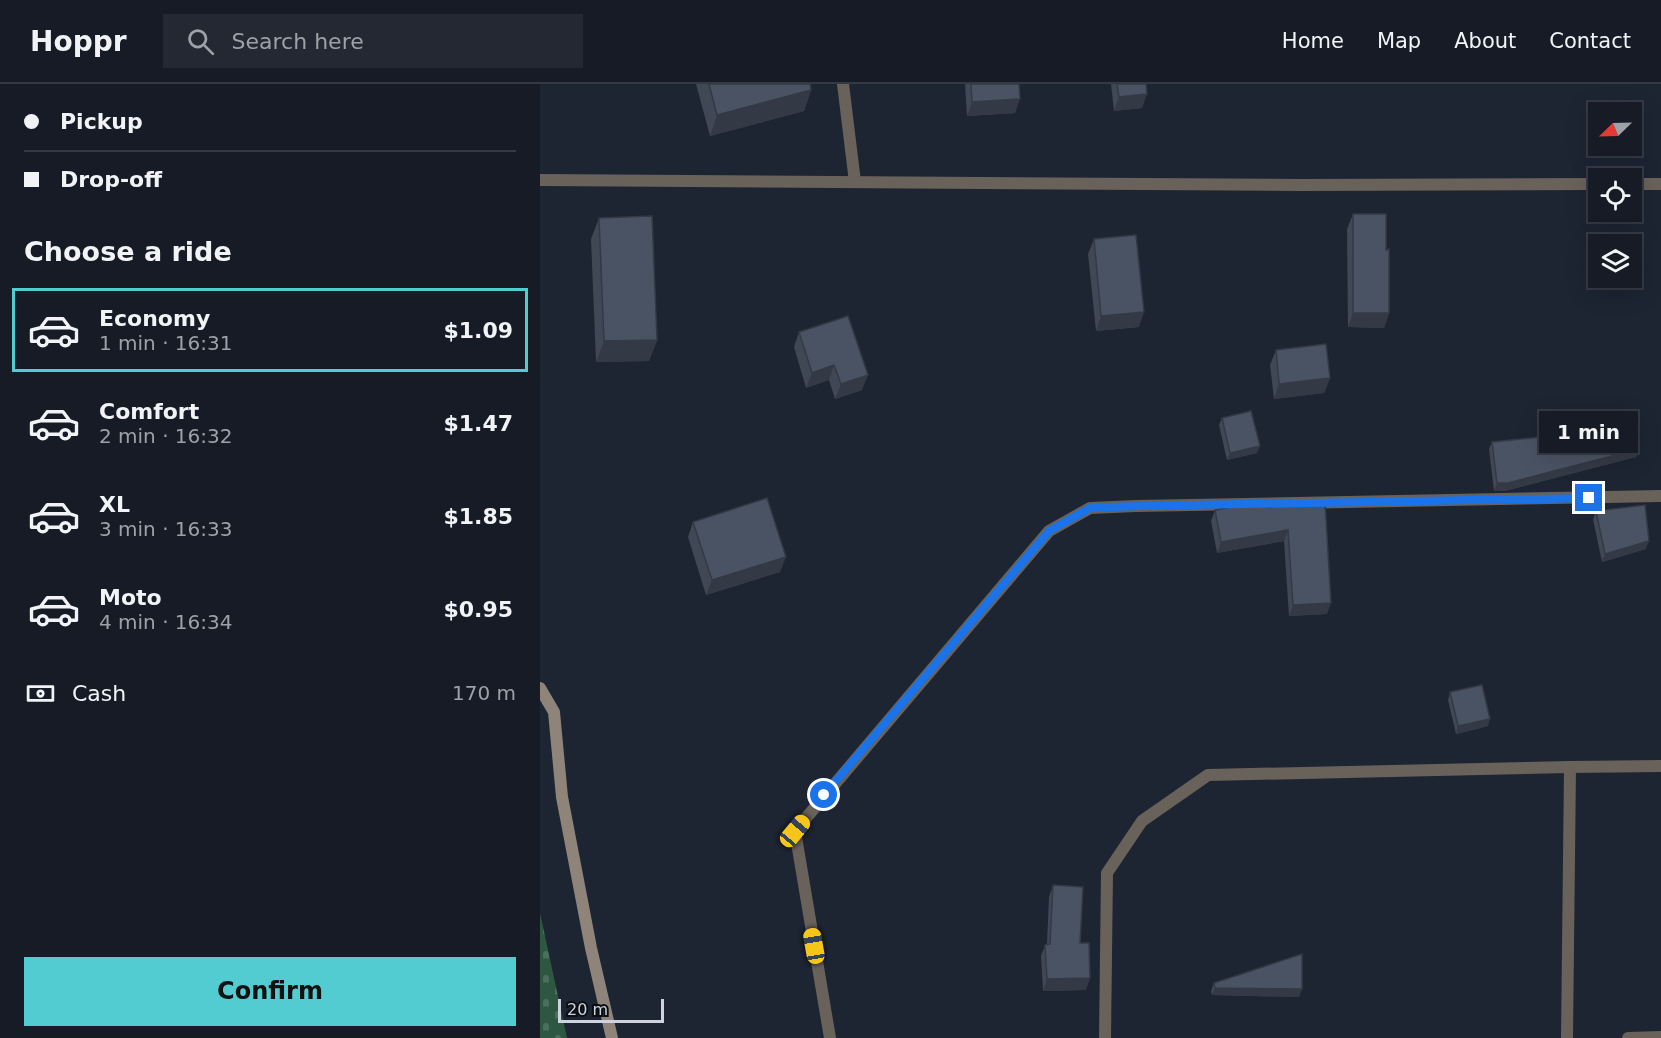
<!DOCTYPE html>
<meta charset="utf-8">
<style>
body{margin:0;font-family:"DejaVu Sans",sans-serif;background:#232832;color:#f1f3f6;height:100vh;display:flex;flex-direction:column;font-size:22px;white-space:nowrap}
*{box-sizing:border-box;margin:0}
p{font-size:20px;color:#9ea1a7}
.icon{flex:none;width:33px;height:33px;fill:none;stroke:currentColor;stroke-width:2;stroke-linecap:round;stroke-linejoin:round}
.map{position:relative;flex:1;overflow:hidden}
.panel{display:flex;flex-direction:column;background:#161b26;width:540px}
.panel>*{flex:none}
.hud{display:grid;align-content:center;height:132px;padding:0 24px;background:#161b26}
.needle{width:39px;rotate:247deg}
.fabs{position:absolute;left:1048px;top:18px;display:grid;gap:12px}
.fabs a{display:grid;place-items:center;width:54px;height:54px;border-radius:0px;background:#161b26;box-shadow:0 6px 24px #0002,0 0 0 2px #353943;font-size:30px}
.scale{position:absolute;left:18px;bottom:15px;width:106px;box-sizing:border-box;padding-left:6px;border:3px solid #ced3dd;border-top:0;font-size:16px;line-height:21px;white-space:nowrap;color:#ced3dd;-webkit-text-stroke:4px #0a0d14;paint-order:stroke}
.end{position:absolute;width:27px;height:27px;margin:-14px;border:8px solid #1a73e8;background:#fff;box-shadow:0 0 0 3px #fff}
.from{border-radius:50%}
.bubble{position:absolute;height:42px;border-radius:0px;background:#161b26;box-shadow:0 6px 24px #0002,0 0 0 2px #353943;font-size:20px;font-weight:700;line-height:42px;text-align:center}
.car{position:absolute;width:18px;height:36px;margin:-18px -9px;border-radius:8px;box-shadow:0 0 4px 2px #0007;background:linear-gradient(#f5c518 24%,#345 0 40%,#f5c518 0 76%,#345 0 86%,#f5c518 0)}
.hud b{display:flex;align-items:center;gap:21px;height:57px;font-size:22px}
.hud b+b{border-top:2px solid #353943}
.hud i{width:15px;height:15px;background:#f1f3f6}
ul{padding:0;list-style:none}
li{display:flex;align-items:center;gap:18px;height:84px;margin:0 12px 9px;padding:0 12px;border:3px solid transparent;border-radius:0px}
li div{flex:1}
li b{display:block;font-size:22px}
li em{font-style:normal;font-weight:700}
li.active{border-color:#52ccd0}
li>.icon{width:54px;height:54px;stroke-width:1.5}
h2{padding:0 24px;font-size:27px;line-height:72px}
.pay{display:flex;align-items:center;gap:15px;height:66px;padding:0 24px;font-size:22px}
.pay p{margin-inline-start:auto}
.primary-button{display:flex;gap:12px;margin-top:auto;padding:12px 24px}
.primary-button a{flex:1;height:69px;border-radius:0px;background:#52ccd0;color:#111;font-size:24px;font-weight:700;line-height:69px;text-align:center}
header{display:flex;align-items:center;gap:36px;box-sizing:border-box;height:84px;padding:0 30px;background:#161b26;border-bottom:2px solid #353943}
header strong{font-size:28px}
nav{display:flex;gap:33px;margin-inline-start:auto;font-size:21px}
.search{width:420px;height:54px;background:#232832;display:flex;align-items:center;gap:15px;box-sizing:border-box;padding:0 21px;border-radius:0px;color:#9ea1a7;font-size:22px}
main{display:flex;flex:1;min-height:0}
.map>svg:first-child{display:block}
.cemetery{fill:url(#cemetery-stones)}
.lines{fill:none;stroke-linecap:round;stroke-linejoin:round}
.street{stroke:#68625b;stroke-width:12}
.secondary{stroke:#8f847a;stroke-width:12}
.wall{fill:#404755}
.shaded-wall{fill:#343a45}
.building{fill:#4a5363;stroke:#343a45;stroke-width:1.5}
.route{stroke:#1a73e8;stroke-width:8}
</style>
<header>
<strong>Hoppr</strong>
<div class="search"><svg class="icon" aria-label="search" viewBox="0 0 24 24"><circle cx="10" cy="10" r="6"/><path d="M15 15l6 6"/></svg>Search here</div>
<nav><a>Home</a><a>Map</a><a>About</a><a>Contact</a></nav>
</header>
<main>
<section class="panel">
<div class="hud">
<b><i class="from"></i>Pickup</b>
<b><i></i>Drop-off</b>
</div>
<h2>Choose a ride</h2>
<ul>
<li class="active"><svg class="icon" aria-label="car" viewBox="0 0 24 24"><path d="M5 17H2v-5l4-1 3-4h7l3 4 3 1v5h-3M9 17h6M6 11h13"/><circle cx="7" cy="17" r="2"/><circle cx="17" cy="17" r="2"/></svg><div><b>Economy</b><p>1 min · 16:31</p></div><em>$1.09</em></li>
<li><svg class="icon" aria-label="car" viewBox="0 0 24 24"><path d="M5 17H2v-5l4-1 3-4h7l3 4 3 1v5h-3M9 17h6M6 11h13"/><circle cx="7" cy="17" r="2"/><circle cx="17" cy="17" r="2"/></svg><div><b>Comfort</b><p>2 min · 16:32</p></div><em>$1.47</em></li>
<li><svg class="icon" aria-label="car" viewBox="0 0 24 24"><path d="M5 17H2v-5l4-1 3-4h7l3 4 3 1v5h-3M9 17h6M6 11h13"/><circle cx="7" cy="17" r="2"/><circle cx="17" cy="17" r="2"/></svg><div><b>XL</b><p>3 min · 16:33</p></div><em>$1.85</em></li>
<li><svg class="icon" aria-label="car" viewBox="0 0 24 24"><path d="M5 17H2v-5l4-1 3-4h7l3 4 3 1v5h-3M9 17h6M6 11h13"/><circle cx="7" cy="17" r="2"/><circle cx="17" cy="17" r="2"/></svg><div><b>Moto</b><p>4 min · 16:34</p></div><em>$0.95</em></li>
</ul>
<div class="pay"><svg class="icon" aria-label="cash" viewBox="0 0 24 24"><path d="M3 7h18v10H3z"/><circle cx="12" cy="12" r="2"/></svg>Cash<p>170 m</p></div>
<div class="primary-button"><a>Confirm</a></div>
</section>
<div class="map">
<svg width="1121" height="954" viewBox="0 0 1121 954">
<defs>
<pattern id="cemetery-stones" width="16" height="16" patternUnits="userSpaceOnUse" patternTransform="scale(1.5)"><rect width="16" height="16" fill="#2e5742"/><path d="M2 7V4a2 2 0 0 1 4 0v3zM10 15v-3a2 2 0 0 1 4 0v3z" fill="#4b6e5d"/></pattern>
</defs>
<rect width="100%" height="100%" fill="#1d2432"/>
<!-- cemetery -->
<path class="cemetery" d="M 0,829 L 27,954 L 0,954 Z"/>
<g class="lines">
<!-- street -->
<g class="street">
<path d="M 303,0 L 315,98"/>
<path d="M 0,96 L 759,101 L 1059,100"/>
<path d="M 1092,100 L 1121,100"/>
<path d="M 290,954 L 255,747 L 509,447 L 550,424 L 596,422 L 1121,412"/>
<path d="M 565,954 L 567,789 L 602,737 L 668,691 L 1030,683 L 1121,682"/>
<path d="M 1027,954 L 1030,683"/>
<path d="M 1088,954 L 1121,953"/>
</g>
<!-- secondary -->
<path class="secondary" d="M 0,604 L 14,628 L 22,713 L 51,864 L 72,954"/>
</g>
<!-- wall -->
<g class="wall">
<path d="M 156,0 L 270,0 L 271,6 L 264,27 L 170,52 Z"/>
<path d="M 425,0 L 479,0 L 475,29 L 427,32 Z"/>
<path d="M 571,0 L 606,0 L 602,24 L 574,27 Z"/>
<path d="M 813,130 L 846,166 L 849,229 L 844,244 L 808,243 L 807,145 Z"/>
<path d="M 59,134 L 117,256 L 109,277 L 56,278 L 51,155 Z"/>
<path d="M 554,155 L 599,243 L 556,247 L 548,170 Z"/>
<path d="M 259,248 L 322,306 L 295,315 L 289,296 L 266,304 L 254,263 Z"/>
<path d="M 736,266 L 790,294 L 784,309 L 734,315 L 730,281 Z"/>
<path d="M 682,334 L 717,369 L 687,376 L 679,341 Z"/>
<path d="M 1002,348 L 1099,365 L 1096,373 L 965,407 L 954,407 L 949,365 L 952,358 L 1000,353 Z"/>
<path d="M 785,418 L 787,530 L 749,532 L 744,457 L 677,469 L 671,437 L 675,426 L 729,423 Z"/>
<path d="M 1056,427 L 1106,465 L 1062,478 L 1053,435 Z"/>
<path d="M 153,438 L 240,488 L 166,511 L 148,453 Z"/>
<path d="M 910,608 L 948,642 L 916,650 L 908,616 Z"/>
<path d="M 513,801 L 540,859 L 546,906 L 503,907 L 501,872 L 505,861 L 507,860 L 509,813 Z"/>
<path d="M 674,899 L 759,913 L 672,911 L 671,907 Z"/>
</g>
<!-- shaded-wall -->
<g class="shaded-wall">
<path d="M 271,6 L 264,27 L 170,52 L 177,31 Z"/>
<path d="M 607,10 L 602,24 L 574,27 L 579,13 Z"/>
<path d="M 480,15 L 475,29 L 427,32 L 432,18 Z"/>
<path d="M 604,228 L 599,243 L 556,247 L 561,232 Z"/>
<path d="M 813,229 L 849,229 L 844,244 L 808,243 Z"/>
<path d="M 117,256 L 109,277 L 56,278 L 64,257 Z"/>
<path d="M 294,281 L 289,296 L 266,304 L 272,289 Z"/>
<path d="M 328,291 L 322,306 L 295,315 L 301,300 Z"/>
<path d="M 790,294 L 784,309 L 734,315 L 739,300 Z"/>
<path d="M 720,362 L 717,369 L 687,376 L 690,369 Z"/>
<path d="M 1099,365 L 1096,373 L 965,407 L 954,407 L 957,399 Z"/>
<path d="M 748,446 L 744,457 L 677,469 L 681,458 Z"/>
<path d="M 1109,457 L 1106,465 L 1062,478 L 1065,470 Z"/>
<path d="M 246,473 L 240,488 L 166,511 L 172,496 Z"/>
<path d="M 791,519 L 787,530 L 749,532 L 753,521 Z"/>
<path d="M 950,635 L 948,642 L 916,650 L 918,642 Z"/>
<path d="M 550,894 L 546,906 L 503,907 L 507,895 Z"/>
<path d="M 675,904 L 762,905 L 759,913 L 672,911 Z"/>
</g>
<!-- building -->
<g class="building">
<path d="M 169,0 L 270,0 L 271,6 L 177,31 Z"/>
<path d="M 431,0 L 479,0 L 480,15 L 432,18 Z"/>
<path d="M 577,0 L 606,0 L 607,10 L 579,13 Z"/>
<path d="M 813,130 L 846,130 L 846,166 L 849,165 L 849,229 L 813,229 Z"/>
<path d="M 112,132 L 117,256 L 64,257 L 59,134 Z"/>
<path d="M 596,151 L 604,228 L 561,232 L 554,155 Z"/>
<path d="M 308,232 L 328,291 L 301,300 L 294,281 L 272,289 L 259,248 Z"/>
<path d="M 786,260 L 790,294 L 739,300 L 736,266 Z"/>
<path d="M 711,327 L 720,362 L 690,369 L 682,334 Z"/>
<path d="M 1091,334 L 1099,365 L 968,399 L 957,399 L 952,358 L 1002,353 L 1002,348 L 1035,350 Z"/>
<path d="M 227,414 L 246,473 L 172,496 L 153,438 Z"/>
<path d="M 725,417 L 728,417 L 729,423 L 785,418 L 791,519 L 753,521 L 748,446 L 681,458 L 675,426 Z"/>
<path d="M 1105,421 L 1109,457 L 1065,470 L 1056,427 Z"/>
<path d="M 942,601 L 950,635 L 918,642 L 910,608 Z"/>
<path d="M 513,801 L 543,803 L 540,859 L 549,859 L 550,894 L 507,895 L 505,861 L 510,860 Z"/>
<path d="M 762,870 L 762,905 L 675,904 L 674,899 Z"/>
</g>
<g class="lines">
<!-- route -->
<path class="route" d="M 284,711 L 509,447 L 550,424 L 596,422 L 1049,414"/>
</g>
</svg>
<div class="fabs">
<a><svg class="needle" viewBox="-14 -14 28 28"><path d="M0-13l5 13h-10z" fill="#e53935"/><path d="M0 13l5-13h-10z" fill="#9ea1a7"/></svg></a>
<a><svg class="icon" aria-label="locate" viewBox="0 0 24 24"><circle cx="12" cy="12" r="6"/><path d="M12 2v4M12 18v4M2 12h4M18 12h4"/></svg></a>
<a><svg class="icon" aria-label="layers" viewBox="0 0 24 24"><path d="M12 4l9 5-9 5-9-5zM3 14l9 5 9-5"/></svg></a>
</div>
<div class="scale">20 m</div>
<i class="end from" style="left:284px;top:711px"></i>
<i class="end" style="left:1049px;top:414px"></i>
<div class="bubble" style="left:999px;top:327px;width:99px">1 min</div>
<i class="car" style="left:255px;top:747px;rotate:40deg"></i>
<i class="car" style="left:274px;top:862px;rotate:350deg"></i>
</div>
</main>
